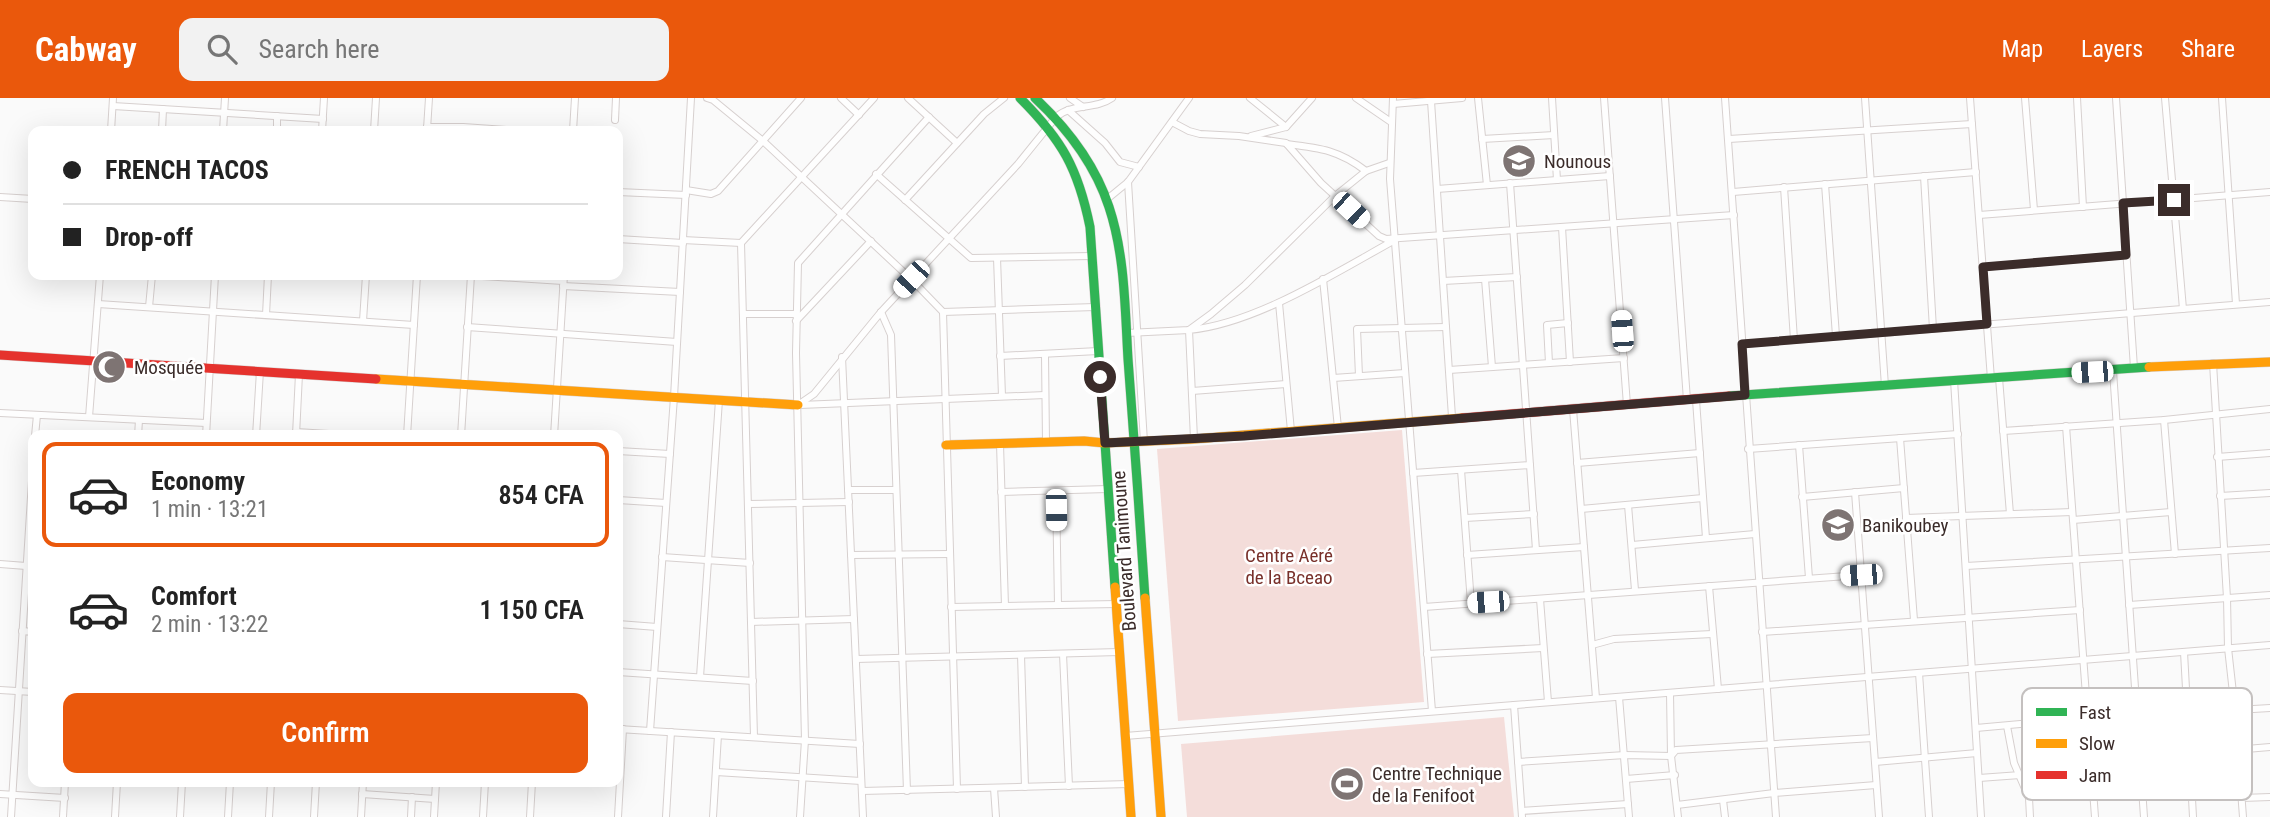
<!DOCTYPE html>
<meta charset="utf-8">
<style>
body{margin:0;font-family:"Roboto Condensed",sans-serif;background:#f2f2f2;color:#222;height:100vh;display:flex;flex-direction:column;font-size:26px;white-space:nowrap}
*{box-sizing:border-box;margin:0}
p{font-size:23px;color:#767676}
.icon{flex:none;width:38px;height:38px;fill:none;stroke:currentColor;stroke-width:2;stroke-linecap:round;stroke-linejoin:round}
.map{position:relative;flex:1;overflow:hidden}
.side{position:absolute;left:28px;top:332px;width:595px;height:357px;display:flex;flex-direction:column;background:#fff;border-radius:14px;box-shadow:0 7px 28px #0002}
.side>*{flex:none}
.top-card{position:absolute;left:28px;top:28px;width:595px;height:154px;border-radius:14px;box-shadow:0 7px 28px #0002;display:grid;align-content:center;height:154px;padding:0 35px;background:#fff}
.end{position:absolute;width:32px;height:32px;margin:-16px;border:9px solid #3b2c2a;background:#fff;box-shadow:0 0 0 4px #fff}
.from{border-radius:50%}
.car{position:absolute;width:21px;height:42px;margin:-21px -10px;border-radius:9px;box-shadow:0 0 5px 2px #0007;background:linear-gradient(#fff 24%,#345 0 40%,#fff 0 76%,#345 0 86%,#fff 0)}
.top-card b{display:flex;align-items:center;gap:24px;height:66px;font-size:26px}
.top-card b+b{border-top:2px solid #e0e0e0}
.top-card i{width:18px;height:18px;background:#222}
ul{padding:12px 0 0;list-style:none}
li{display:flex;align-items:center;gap:21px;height:105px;margin:0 14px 10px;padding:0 21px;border:4px solid transparent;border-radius:14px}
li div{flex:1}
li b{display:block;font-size:26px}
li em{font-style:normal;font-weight:600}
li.on{border-color:#ea580c}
li>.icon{width:63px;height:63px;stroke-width:1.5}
.action{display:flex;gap:14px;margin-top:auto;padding:14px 35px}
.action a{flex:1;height:80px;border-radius:14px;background:#ea580c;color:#fff;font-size:28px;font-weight:600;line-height:80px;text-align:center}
header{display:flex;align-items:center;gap:42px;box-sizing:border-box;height:98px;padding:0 35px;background:#ea580c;color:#fff}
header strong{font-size:33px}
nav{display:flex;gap:38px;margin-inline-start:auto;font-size:24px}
.search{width:490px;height:63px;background:#f2f2f2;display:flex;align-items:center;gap:18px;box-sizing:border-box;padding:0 24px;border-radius:14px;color:#767676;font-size:26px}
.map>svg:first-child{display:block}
.green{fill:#f4ddda}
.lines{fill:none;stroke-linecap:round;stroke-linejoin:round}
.street-casing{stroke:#d7d0cf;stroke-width:8}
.fast-casing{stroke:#d7d0cf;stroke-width:10}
.slow-casing{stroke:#d7d0cf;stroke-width:10}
.jam-casing{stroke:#d7d0cf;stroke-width:10}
.street{stroke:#fefefe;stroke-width:6}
.fast{stroke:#30b455;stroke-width:9}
.slow{stroke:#ff9f0a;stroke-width:9}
.jam{stroke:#e5322d;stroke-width:9}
.route{stroke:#3b2c2a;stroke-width:9}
.labels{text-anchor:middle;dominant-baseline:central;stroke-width:5;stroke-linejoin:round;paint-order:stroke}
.poi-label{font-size:19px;fill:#3b2c2a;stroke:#fff;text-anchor:start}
.street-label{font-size:19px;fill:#3b2c2a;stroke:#fff}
.park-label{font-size:19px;fill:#78302a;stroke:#fff}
.key{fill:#fff;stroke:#c4c0bf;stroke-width:2}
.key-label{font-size:19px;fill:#3b2c2a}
</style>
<header>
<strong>Cabway</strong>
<div class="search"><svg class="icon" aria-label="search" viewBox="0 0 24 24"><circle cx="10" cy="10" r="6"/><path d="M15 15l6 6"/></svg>Search here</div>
<nav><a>Map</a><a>Layers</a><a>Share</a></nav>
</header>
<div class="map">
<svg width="2270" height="719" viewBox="0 0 2270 719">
<rect width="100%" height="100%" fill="#fafafa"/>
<!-- green -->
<g class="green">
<path d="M 1402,332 L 1424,604 L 1178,623 L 1157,351 Z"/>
<path d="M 1504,619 L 1514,719 L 1187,719 L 1181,646 Z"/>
</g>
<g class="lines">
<!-- street casing -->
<g class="street-casing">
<g id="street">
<path d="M 707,0 L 713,2 L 763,43 L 911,181 L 943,214 L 957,691"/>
<path d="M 841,0 L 859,17"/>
<path d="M 908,0 L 957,45"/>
<path d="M 1070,0 L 1083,9"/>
<path d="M 1250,0 L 1286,29"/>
<path d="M 1356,0 L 1391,24"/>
<path d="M 1393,0 L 1390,81 L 1432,613"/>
<path d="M 1478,0 L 1487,87"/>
<path d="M 1552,0 L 1557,82"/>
<path d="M 1604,0 L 1627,307"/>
<path d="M 1665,0 L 1687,302"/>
<path d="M 1725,0 L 1776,719"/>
<path d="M 1865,0 L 1885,288"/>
<path d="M 1970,0 L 1991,281"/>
<path d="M 2025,0 L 2034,112"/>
<path d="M 2077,0 L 2083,109"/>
<path d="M 2116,0 L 2134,270"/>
<path d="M 2165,0 L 2183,211"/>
<path d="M 2222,0 L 2236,206"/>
<path d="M 1431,3 L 1452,319"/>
<path d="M 1393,6 L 1462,0"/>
<path d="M 113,8 L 323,21"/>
<path d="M 1068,12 L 1105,45 L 1120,64 L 1139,69"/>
<path d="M 615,22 L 616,0"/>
<path d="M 1172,24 L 1189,33 L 1200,36 L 1239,38 L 1286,45 L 1321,85 L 1379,138 L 1386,141 L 1734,117"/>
<path d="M 427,29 L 463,29 L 520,33"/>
<path d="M 427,31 L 429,0"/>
<path d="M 111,33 L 113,0"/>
<path d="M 162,33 L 163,11"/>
<path d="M 223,33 L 225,0"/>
<path d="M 277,33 L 277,18"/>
<path d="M 322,33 L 324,0"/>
<path d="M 374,33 L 376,0"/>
<path d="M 573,33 L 575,0"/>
<path d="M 1251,38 L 1286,29 L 1312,0"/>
<path d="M 1482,41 L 1554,37"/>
<path d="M 1729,41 L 1972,26"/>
<path d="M 1287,46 C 1320,50 1339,52 1366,73"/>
<path d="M 876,76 L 971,160 L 1093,158"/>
<path d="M 1924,78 L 1933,231"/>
<path d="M 1128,84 L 1144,344"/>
<path d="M 1510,85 L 1536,452"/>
<path d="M 1825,86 L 1836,238"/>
<path d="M 1784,89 L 1794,242"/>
<path d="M 1437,91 L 1610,78"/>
<path d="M 686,92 L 711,96 L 718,93 L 801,0"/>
<path d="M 618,94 L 686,97"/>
<path d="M 1733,94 L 1976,74"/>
<path d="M 0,99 L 33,101"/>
<path d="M 905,102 L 984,16 L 1004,0"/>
<path d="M 1106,102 L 1128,84 L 1189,0"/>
<path d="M 1979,117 L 2270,94"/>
<path d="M 1562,129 L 1570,264"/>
<path d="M 618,141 L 683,145"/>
<path d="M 683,142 L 741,145"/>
<path d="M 997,160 L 1002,298"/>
<path d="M 1983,169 L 2126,157"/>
<path d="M 466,177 L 563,183"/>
<path d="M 1323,181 L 1338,330"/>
<path d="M 1485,181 L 1492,269"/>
<path d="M 1443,183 L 1517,179"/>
<path d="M 563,188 L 680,194"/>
<path d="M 1279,205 L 1291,333"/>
<path d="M 98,206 L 414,227"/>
<path d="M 149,209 L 152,177"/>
<path d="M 881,214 L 891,237 L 907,693"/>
<path d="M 943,214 L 1095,209"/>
<path d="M 743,216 L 796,216"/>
<path d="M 266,217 L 268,177"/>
<path d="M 363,223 L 366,177"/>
<path d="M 796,223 L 871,143"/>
<path d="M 467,229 L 677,244"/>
<path d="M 1127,235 L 1189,232 L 1211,216 L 1245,187 L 1335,98 L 1366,73 L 1389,65"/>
<path d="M 1742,246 L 2270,204"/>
<path d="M 1045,257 L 1046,344"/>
<path d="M 1000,258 L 1098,253"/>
<path d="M 842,259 L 863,719"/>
<path d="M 1549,265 L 1547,227 L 1568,225"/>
<path d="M 2213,265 L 2227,500 L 2228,550 L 2235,613 L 2243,719"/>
<path d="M 1449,272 L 1624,260"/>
<path d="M 2113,273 L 2144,719"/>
<path d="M 1359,278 L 1357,231 L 1446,229"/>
<path d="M 1333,280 L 1405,275"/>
<path d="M 1999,280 L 2010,416"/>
<path d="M 1954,282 L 1981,719"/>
<path d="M 1192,293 L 1286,286"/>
<path d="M 1696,302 L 1706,440"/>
<path d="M 798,307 L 814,296 L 881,214 L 1018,66 L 1056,19 C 1072,5 1095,12 1112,0"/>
<path d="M 800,307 L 1045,297"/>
<path d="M 1573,311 L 1596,600"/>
<path d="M 0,315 L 206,325"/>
<path d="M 89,319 L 100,177"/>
<path d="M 2164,322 L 2175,456"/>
<path d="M 2066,328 L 2095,719"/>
<path d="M 2003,333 L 2164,322 L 2270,311"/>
<path d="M 296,334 L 362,338"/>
<path d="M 296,337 L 299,276"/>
<path d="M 35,338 L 37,317"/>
<path d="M 138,338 L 139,322"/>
<path d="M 206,338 L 215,177"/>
<path d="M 256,338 L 260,273"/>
<path d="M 407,338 L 417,177"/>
<path d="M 461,338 L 471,177"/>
<path d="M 554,338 L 564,177"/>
<path d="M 1900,340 L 1914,522"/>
<path d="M 1194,341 L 1189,232 C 1255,226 1335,175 1393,143"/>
<path d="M 1000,346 L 1005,508"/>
<path d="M 1799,347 L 1809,480"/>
<path d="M 1748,351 L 1958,336"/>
<path d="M 618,353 L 670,356"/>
<path d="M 2217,359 L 2270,355"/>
<path d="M 1577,365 L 1700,355"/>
<path d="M 1461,372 L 1471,505"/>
<path d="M 1413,375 L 1530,367"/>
<path d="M 848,392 L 896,392"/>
<path d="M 1056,393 L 1058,507"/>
<path d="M 1001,394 L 1108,391"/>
<path d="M 1855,394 L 1879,719"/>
<path d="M 2220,398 L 2270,395"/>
<path d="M 1802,399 L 1904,390"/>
<path d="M 618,402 L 666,405"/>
<path d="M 748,406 L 849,404"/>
<path d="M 1628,407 L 1635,492"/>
<path d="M 1581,411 L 1703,400"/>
<path d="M 1465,420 L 1534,416"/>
<path d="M 1906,420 L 2072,414"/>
<path d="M 2073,422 L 2171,414"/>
<path d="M 1632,447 L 1755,436"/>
<path d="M 851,457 L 950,456"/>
<path d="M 1467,457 L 1584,449"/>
<path d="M 662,459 L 750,465"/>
<path d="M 0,466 L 26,468"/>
<path d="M 1966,468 L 2270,450"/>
<path d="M 1709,488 L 1718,591"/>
<path d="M 1540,501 L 1548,604"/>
<path d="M 2129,507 L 2270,497"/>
<path d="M 951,509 L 1117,506"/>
<path d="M 1424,509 L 1861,477"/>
<path d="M 751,524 L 854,521"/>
<path d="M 618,526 L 657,529"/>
<path d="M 22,533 L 33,534"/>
<path d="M 1762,534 L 2080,512"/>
<path d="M 1592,547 L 1614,541 L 1712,536"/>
<path d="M 2184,554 L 2193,719"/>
<path d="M 1063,556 L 1069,688"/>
<path d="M 1427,556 L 1543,550"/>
<path d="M 1021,557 L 1025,689"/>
<path d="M 856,561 L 1119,554"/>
<path d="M 618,574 L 753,583"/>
<path d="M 1919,575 L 1929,719"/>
<path d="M 700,579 L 719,302"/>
<path d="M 0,592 L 33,594"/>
<path d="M 1670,595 L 1671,658 L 1678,719"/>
<path d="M 1619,599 L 1629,719"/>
<path d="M 1514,607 L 1522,719"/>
<path d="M 2137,618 L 2270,610"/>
<path d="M 2007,628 L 2014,665 L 2029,700 L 2030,719"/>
<path d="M 1976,630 L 2088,620"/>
<path d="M 618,631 L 860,646"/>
<path d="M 650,633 L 674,299 L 691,0"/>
<path d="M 1125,638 L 2270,547"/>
<path d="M 754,639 L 741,145 L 874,0"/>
<path d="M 2089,639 L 2138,636"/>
<path d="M 2140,660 L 2270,649"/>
<path d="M 1518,664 L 1625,657 L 1671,658 L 1676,652 L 1873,640"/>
<path d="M 1875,664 L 1977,655"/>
<path d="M 716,674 L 861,683"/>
<path d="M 1979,680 L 2092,672"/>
<path d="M 1626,681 L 1675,677"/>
<path d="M 994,690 L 996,719"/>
<path d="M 862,693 L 1129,686"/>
<path d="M 0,696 L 65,700"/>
<path d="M 362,696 L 435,701"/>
<path d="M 2242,700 L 2270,699"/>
<path d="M 1723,702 L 1725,719"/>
<path d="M 1677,707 L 1774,695 L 1876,687"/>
<path d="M 1522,713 L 1628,706"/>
<path d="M 11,719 L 33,367"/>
<path d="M 63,719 L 65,684"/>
<path d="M 115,719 L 117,684"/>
<path d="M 180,719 L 182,684"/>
<path d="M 228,719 L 230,684"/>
<path d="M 269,719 L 271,684"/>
<path d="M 314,719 L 316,684"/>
<path d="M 361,719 L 363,684"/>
<path d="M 411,719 L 412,699"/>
<path d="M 434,719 L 436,684"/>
<path d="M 483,719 L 485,684"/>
<path d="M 530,719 L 532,684"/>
<path d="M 618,719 L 623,631"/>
<path d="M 666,719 L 671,634"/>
<path d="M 713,719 L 718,637"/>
<path d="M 800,719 L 805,642 L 796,255 L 798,165 L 929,19"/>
</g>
</g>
<!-- fast casing -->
<g class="fast-casing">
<g id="fast">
<path d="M 1020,0 C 1062,42 1078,70 1090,129 L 1115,489"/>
<path d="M 1035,0 C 1067,30 1095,66 1109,109 C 1125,157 1125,211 1128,261 C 1134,341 1140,420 1145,500"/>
<path d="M 1729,298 L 2149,269"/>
</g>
</g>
<!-- slow casing -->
<g class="slow-casing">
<g id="slow">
<path d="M 2149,269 L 2270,264"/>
<path d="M 376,281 L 798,307"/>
<path d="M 946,347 L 1084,343 L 1105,345 L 1194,341 L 1462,320"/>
<path d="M 1115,489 L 1131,719"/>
<path d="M 1145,500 L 1161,719"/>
</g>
</g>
<!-- jam casing -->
<g class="jam-casing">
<g id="jam">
<path d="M 0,257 L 376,281"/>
<path d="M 1462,320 L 1729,298"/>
</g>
</g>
<!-- street -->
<use href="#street" class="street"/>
<!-- fast -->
<use href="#fast" class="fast"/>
<!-- slow -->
<use href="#slow" class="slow"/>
<!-- jam -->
<use href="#jam" class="jam"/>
</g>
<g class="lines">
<!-- route -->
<path class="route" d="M 1100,279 L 1105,345 L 1244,338 L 1745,297 L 1742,246 L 1987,226 L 1983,169 L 2126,157 L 2123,105 L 2174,102"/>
</g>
<!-- icons -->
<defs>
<g id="school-disc" transform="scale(1.75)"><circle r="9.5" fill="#7e7473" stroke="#fff"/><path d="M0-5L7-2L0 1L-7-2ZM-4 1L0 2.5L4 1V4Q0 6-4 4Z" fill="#fff"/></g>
<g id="mosque-disc" transform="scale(1.75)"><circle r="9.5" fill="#7e7473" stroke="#fff"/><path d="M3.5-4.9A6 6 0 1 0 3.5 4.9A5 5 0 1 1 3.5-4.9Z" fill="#fff"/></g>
<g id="university-disc" transform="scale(1.75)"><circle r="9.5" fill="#7e7473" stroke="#fff"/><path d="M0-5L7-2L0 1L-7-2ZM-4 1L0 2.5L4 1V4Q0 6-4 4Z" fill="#fff"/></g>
<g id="stadium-disc" transform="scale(1.75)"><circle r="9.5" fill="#7e7473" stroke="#fff"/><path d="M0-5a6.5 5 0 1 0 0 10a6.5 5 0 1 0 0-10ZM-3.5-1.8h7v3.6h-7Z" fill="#fff"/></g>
</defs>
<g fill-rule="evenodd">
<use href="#school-disc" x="1519" y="63"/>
<use href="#mosque-disc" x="109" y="269"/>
<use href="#university-disc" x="1838" y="427"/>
<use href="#stadium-disc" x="1347" y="686"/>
</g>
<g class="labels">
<!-- poi labels -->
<g class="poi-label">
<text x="1544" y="63">Nounous</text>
<text x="134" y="269">Mosquée</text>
<text x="1862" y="427">Banikoubey</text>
<text x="1372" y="675">Centre Technique<tspan x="1372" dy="22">de la Fenifoot</tspan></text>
</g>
<!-- street labels -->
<g class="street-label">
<text transform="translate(1124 453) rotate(-94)">Boulevard Tanimoune</text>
</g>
<!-- park labels -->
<g class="park-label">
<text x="1289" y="457">Centre Aéré<tspan x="1289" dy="22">de la Bceao</tspan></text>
</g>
</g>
<!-- legend -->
<rect x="2022" y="590" width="230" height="112" rx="10" class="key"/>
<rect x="2036" y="610" width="31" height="8" fill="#30b455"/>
<rect x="2036" y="641" width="31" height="9" fill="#ff9f0a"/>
<rect x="2036" y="673" width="31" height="8" fill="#e5322d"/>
<g class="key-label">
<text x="2079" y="621">Fast</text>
<text x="2079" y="652">Slow</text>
<text x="2079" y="684">Jam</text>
</g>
</svg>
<i class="end from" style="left:1100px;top:279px"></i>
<i class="end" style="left:2174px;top:102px"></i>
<i class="car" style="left:1351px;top:112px;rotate:133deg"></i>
<i class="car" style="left:911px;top:181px;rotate:223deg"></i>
<i class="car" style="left:1622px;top:233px;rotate:356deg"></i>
<i class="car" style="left:2092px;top:274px;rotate:267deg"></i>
<i class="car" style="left:1056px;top:412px;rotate:179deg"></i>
<i class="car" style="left:1861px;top:477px;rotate:267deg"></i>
<i class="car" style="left:1488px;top:504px;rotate:266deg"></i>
<div class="top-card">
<b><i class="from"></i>FRENCH TACOS</b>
<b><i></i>Drop-off</b>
</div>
<section class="side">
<ul>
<li class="on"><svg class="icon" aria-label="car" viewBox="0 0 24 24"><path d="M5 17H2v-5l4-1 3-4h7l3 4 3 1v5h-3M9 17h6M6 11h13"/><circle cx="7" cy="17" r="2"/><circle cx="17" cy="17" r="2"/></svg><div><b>Economy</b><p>1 min · 13:21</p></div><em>854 CFA</em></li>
<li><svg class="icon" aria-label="car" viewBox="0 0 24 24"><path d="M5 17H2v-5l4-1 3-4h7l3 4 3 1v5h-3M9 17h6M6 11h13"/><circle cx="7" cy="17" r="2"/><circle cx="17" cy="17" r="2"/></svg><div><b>Comfort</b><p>2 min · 13:22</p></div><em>1 150 CFA</em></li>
</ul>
<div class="action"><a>Confirm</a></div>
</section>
</div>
